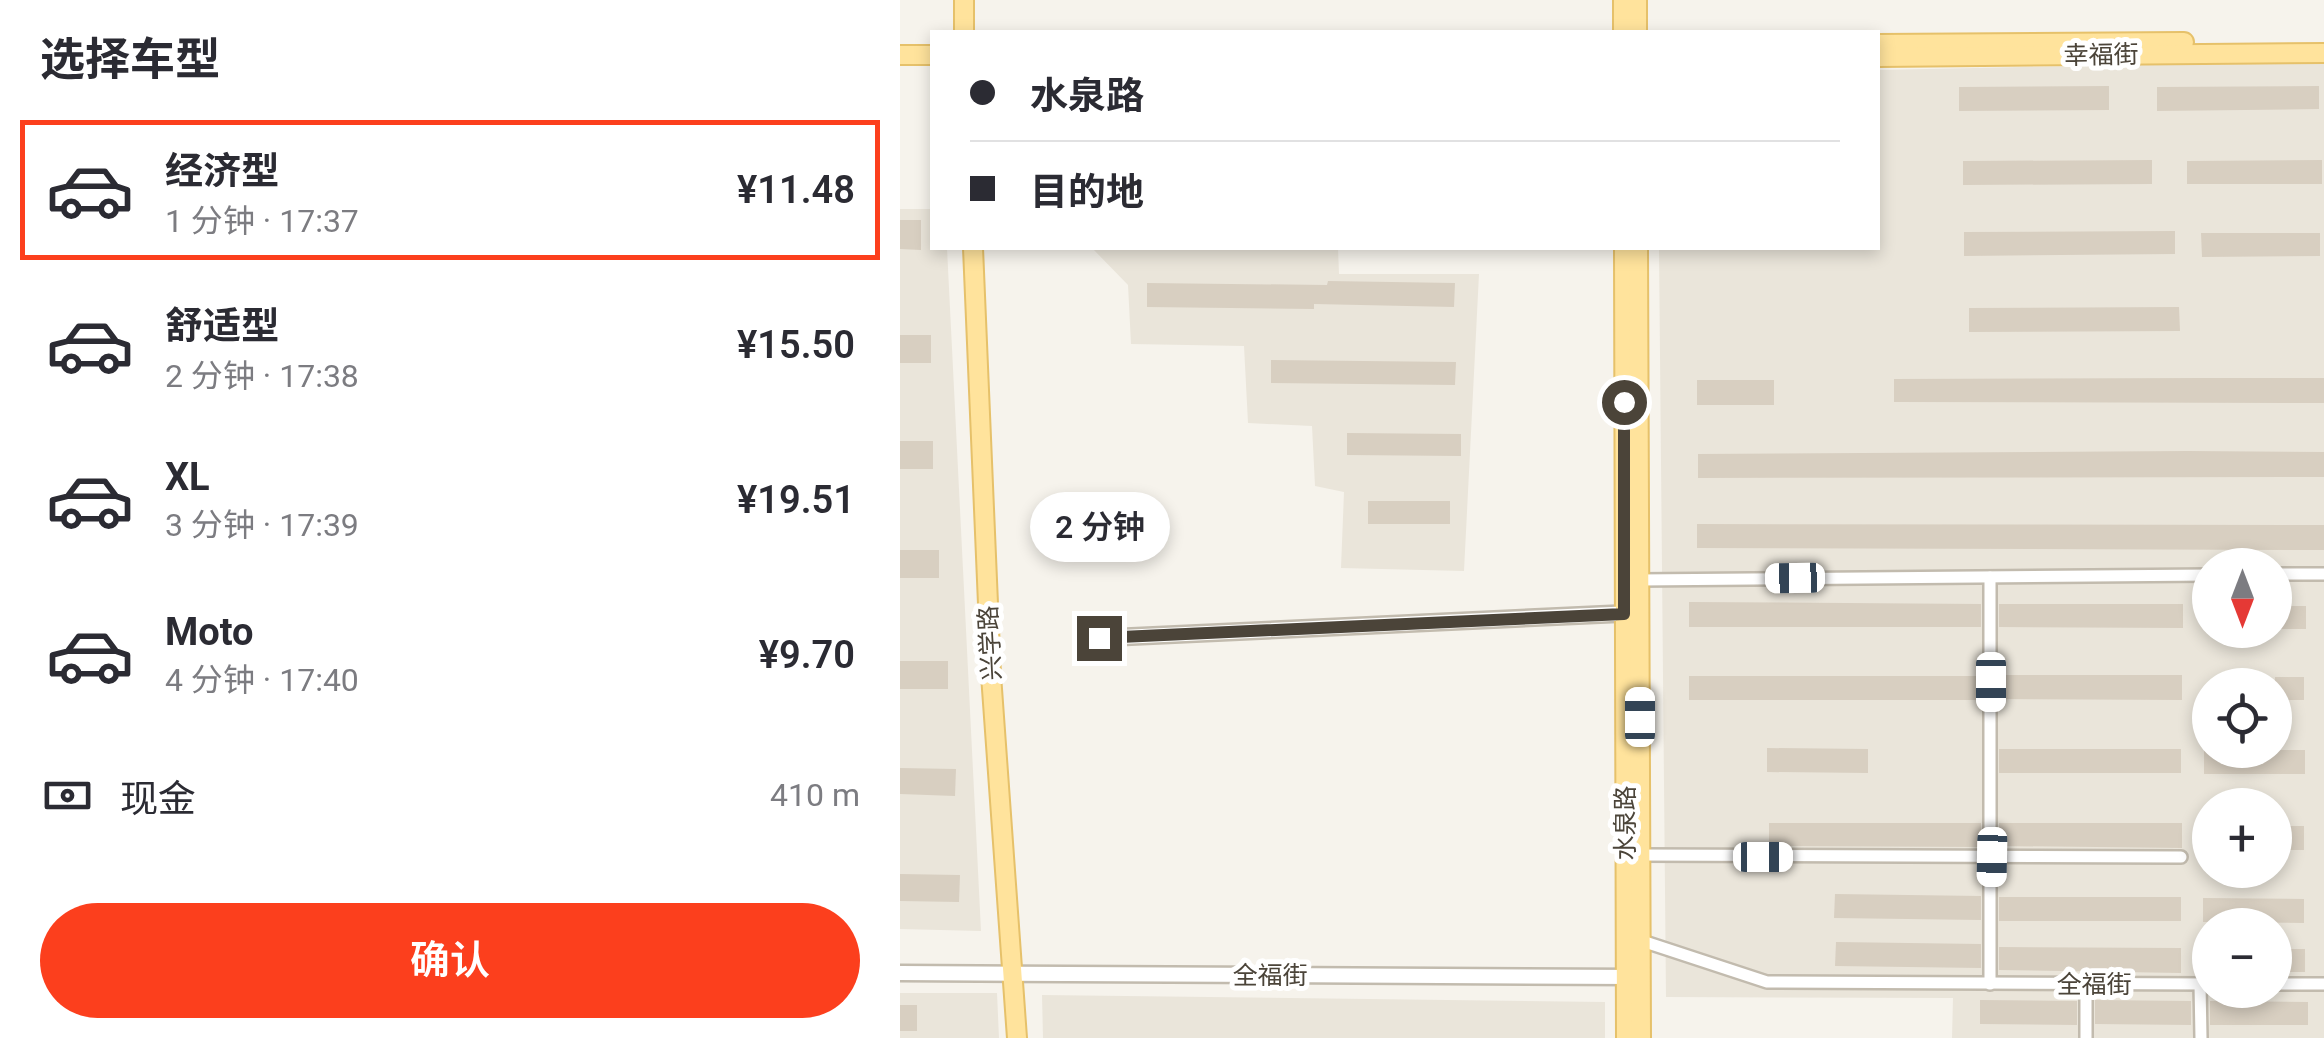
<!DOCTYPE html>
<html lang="zh">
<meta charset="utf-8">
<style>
body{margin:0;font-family:Roboto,"Noto Sans SC",sans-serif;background:#f2f2f3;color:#2b2b33;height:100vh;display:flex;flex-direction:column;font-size:38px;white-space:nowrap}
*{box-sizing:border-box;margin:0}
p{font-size:32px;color:#7c7c81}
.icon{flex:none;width:55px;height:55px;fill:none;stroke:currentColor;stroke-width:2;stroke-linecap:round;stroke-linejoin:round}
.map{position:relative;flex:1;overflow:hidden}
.drawer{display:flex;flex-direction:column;background:#fff;width:900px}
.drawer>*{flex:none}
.guide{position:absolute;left:30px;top:30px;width:950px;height:220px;border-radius:0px;box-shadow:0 5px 15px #0003;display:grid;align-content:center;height:220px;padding:0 40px;background:#fff}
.needle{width:65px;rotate:180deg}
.fabs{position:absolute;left:1292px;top:548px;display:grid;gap:20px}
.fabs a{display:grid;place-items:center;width:100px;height:100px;border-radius:50%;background:#fff;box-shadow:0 5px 15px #0003;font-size:50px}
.end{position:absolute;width:45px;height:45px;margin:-22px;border:12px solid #4b4439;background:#fff;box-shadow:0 0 0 5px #fff}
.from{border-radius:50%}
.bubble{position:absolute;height:70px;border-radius:35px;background:#fff;box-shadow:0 5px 15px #0003;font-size:32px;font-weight:600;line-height:70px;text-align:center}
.car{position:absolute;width:30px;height:60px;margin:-30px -15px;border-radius:12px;box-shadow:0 0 8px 2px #0007;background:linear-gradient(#fff 24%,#345 0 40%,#fff 0 76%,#345 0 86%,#fff 0)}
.guide b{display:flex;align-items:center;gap:35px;height:95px;font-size:38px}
.guide b+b{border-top:2px solid #e1e1e2}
.guide i{width:25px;height:25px;background:#2b2b33}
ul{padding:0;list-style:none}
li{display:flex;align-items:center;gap:30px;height:140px;margin:0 20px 15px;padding:0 20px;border:5px solid transparent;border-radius:0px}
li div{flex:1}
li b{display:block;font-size:38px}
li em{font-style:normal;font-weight:600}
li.current{border-color:#fc3f1d}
li>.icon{width:90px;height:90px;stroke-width:1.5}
h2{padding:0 40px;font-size:45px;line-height:120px}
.pay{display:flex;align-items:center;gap:25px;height:110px;padding:0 40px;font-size:38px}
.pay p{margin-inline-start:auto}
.action{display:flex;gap:20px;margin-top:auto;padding:20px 40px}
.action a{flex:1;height:115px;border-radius:60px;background:#fc3f1d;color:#fff;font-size:40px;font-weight:600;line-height:115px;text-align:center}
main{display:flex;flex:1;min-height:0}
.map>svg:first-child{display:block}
.residential{fill:#eae5da;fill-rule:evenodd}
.building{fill:#d8cfc1}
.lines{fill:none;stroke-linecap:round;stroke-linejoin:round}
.minor-casing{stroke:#c2bbae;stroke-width:16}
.tertiary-casing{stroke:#c2bbae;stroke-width:19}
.primary-casing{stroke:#e6c16a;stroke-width:22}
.minor{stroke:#fff;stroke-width:11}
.tertiary{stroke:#fff;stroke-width:14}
.primary{stroke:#ffe39c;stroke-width:18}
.route{stroke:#4b4439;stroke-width:12}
.labels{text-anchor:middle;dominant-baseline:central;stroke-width:10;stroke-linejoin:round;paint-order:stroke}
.street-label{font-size:25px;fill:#4b4439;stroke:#fff}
</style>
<main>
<section class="drawer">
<h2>选择车型</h2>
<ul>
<li class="current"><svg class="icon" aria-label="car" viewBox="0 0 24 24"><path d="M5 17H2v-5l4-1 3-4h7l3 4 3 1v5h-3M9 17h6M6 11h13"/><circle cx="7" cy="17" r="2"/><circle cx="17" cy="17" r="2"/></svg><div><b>经济型</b><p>1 分钟 · 17:37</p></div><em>¥11.48</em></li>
<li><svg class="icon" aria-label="car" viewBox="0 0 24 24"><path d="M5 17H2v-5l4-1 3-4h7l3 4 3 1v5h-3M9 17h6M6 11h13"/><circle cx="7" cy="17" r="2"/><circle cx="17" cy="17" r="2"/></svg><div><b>舒适型</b><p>2 分钟 · 17:38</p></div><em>¥15.50</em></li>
<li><svg class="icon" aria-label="car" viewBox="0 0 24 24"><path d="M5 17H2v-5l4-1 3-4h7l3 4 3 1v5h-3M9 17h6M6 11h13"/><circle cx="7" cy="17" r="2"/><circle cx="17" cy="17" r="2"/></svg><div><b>XL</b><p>3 分钟 · 17:39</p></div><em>¥19.51</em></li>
<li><svg class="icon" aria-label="car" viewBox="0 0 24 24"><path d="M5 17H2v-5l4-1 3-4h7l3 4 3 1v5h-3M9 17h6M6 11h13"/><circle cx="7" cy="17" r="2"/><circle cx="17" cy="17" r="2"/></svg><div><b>Moto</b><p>4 分钟 · 17:40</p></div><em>¥9.70</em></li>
</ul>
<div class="pay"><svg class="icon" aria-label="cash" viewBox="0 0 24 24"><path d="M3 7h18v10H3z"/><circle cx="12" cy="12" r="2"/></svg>现金<p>410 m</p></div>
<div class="action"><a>确认</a></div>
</section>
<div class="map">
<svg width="1424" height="1038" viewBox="0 0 1424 1038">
<rect width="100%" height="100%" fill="#f6f3ec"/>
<!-- residential -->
<g class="residential">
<path d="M 1424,61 L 1424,1038 L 1052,1038 L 1053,998 L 766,997 L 759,248 L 978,248 L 978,70 ZM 1310,565 L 1375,565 L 1375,630 L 1310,630 ZM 1310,685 L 1375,685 L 1375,750 L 1310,750 ZM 1310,805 L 1375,805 L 1375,870 L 1310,870 ZM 1310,925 L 1375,925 L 1375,990 L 1310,990 Z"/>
<path d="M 0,209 L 32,209 L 32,248 L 47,248 L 81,931 L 0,929 Z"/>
<path d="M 192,248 L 438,248 L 439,274 L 579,274 L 564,571 L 441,568 L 444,492 L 415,486 L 412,426 L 348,423 L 344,346 L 231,344 L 228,285 Z"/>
<path d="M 0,993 L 97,993 L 99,1038 L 0,1038 Z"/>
<path d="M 142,995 L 705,1002 L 705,1038 L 143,1038 Z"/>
</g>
<!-- building -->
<g class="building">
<path d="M 1209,86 L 1209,110 L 1059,111 L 1059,87 Z"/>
<path d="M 1419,86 L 1419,109 L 1257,111 L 1257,87 Z"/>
<path d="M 1252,160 L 1252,184 L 1063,185 L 1063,161 Z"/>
<path d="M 1422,160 L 1422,184 L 1287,184 L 1287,161 Z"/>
<path d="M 0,220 L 21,220 L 21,250 L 0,249 Z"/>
<path d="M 1275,231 L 1275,254 L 1064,256 L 1064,232 Z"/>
<path d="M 1301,233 L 1420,233 L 1420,256 L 1302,257 Z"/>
<path d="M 428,281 L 555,283 L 554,307 L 414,304 L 414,309 L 247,307 L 247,283 L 427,285 Z"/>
<path d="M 1279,307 L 1280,331 L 1069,332 L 1069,308 Z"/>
<rect x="0" y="335" width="31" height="28"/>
<path d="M 371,360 L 556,362 L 555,385 L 371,383 Z"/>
<path d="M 1304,378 L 1424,378 L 1424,403 L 994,402 L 994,379 Z"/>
<rect x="797" y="380" width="77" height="25"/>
<path d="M 447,433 L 561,434 L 561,456 L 447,455 Z"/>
<rect x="0" y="441" width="33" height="28"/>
<path d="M 1288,451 L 1424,452 L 1424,477 L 798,478 L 798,454 Z"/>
<rect x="468" y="501" width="82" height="23"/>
<path d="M 797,524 L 1424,525 L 1424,550 L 797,548 Z"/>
<rect x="0" y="550" width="39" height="28"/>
<path d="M 789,602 L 1081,604 L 1081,627 L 789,627 Z"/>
<path d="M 1099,604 L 1283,604 L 1283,628 L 1099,627 Z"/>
<rect x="1375" y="606" width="31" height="23"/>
<rect x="0" y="661" width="48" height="28"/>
<path d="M 1099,675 L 1282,675 L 1282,700 L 1099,699 Z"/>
<rect x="789" y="676" width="292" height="24"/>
<rect x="1375" y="677" width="29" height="23"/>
<path d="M 867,748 L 968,749 L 968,773 L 867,772 Z"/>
<rect x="1099" y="749" width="182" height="24"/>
<rect x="1304" y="750" width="101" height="24"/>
<path d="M 0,768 L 56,769 L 55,796 L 0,794 Z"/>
<path d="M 869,823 L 1081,823 L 1081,847 L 869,846 Z"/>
<path d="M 1099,823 L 1282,823 L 1282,848 L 1099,846 Z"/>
<rect x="1375" y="826" width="29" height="24"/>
<path d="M 0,874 L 60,875 L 59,902 L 0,901 Z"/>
<path d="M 935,894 L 1081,896 L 1081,920 L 934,918 Z"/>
<rect x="1099" y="897" width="182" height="24"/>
<path d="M 1303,898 L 1404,899 L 1404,923 L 1303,922 Z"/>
<path d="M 936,942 L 1081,944 L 1081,968 L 935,966 Z"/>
<path d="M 1099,947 L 1281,948 L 1281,973 L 1099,970 Z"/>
<rect x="1375" y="949" width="30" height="23"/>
<path d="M 1080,1000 L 1177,1001 L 1177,1025 L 1080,1024 Z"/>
<path d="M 1195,1000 L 1291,1001 L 1291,1025 L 1195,1024 Z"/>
<path d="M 1310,1001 L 1408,1002 L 1408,1025 L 1310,1025 Z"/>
<rect x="0" y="1005" width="17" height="26"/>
</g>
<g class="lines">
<!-- minor casing -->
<g class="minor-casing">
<g id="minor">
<path d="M 1375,574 L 1424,574"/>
<path d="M 1090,577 L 1090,984"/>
<path d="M 739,580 L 1310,575"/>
<path d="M 740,855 L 1281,857"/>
<path d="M 736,939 L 867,982 L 1310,984"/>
<path d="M 1186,984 L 1186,1038"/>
<path d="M 1300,984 L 1301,1038"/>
<path d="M 1375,984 L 1424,984"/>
</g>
</g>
<!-- tertiary casing -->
<g class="tertiary-casing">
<g id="tertiary">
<path d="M 199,638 L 733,613"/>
<path d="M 0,973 L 735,977"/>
</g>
</g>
<!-- primary casing -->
<g class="primary-casing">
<g id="primary">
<path d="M 723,0 L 723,32"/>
<path d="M 737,0 L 737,32"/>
<path d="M 64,32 L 64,0"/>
<path d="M 978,44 L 1284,42"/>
<path d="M 0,55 L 32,55"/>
<path d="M 978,57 L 1424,53"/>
<path d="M 73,248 L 91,675 L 117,1038"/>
<path d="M 724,248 L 726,1038"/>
<path d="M 738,248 L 741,1038"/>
</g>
</g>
<!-- minor -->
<use href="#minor" class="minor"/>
<!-- tertiary -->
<use href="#tertiary" class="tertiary"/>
<!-- primary -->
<use href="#primary" class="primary"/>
</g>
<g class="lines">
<!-- route -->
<path class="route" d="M 199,638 L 724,614 L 724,402"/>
</g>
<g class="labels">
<!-- street labels -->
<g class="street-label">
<text transform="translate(1201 55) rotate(-1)">幸福街</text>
<text transform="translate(90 643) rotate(-93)">兴学路</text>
<text transform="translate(725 823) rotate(-90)">水泉路</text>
<text x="370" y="975">全福街</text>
<text x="1194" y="984">全福街</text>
</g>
</g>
</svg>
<div class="fabs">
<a><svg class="needle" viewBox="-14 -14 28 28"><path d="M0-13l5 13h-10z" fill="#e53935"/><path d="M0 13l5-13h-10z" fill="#7c7c81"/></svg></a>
<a><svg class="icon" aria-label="locate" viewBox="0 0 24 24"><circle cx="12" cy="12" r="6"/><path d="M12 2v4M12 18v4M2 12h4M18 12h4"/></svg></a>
<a>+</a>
<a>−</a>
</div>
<i class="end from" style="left:724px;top:402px"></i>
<i class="end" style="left:199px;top:638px"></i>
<div class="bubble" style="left:130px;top:492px;width:140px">2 分钟</div>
<i class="car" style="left:895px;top:578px;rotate:269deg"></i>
<i class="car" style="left:1091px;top:682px;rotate:180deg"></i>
<i class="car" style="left:740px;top:717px;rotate:0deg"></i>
<i class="car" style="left:863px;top:857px;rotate:90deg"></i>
<i class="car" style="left:1092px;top:857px;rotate:181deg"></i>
<div class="guide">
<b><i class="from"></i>水泉路</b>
<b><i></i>目的地</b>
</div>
</div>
</main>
